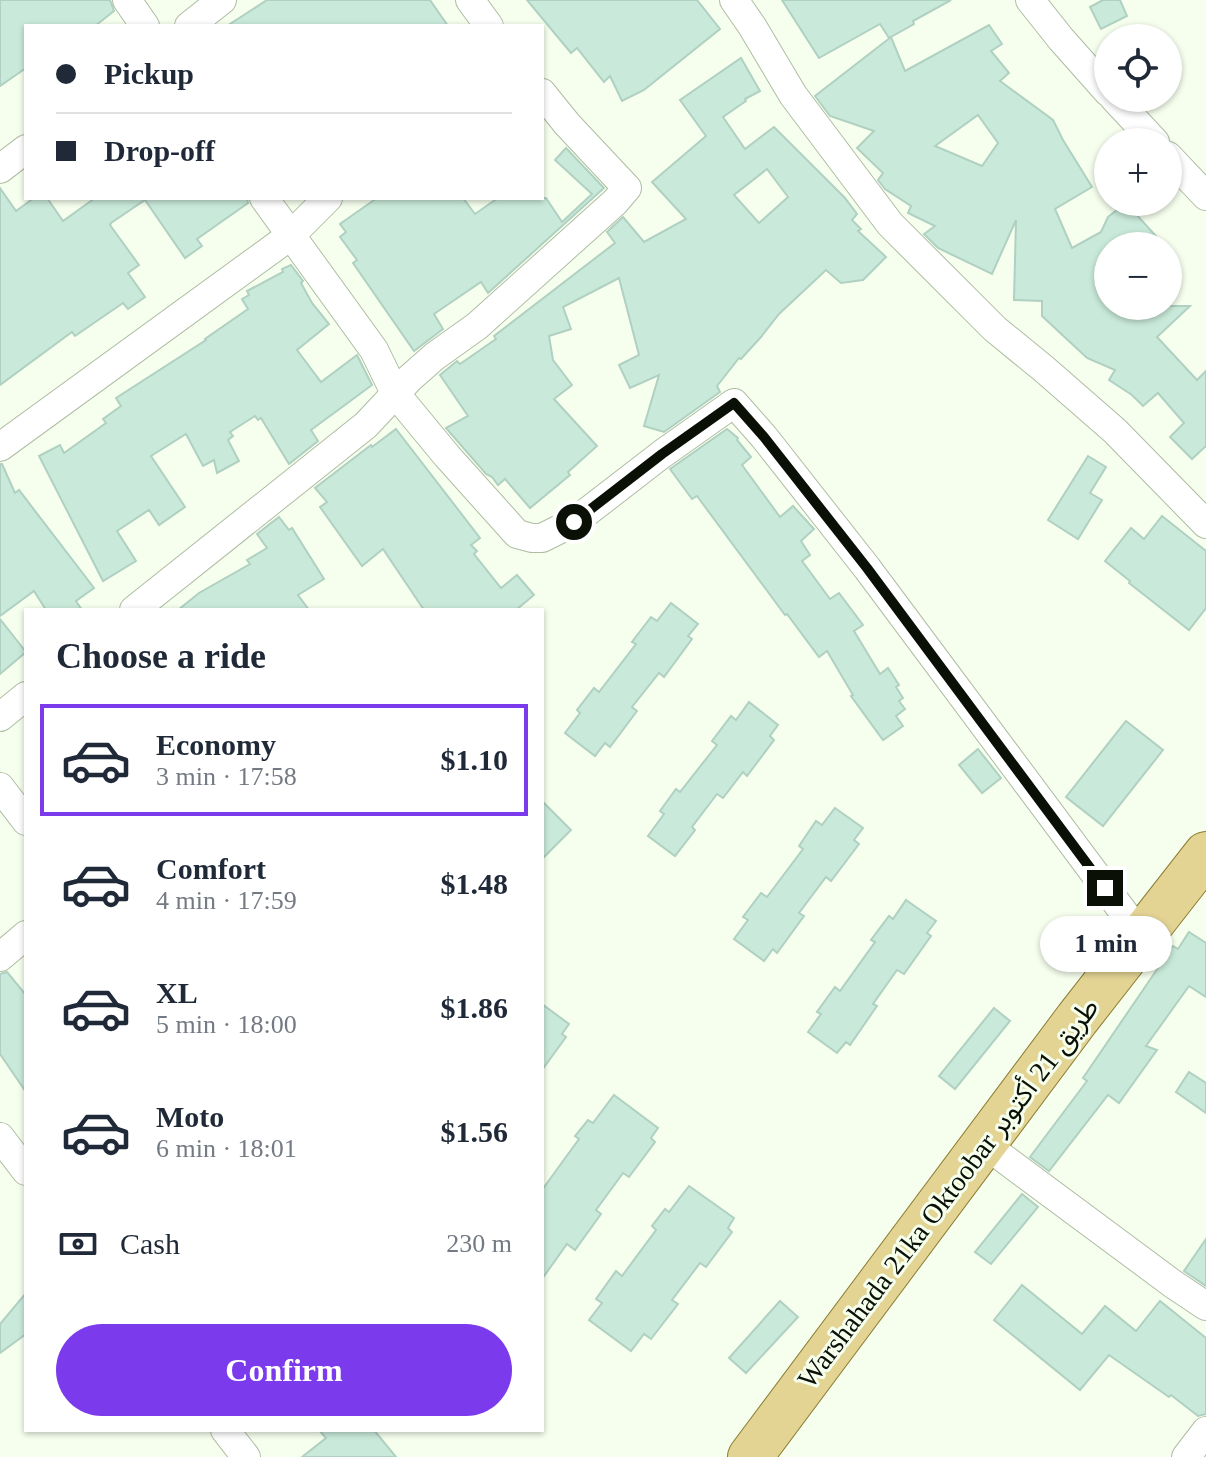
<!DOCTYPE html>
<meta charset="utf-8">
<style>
body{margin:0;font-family:"Times New Roman","Noto Sans Arabic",serif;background:#f6f6f7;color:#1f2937;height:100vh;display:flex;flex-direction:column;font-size:30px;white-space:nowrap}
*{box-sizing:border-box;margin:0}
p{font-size:26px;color:#747a83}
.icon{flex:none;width:44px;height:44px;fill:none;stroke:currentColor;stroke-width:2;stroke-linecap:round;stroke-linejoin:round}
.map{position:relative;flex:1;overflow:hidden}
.panel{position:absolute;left:24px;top:608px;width:520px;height:824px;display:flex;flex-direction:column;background:#fff;border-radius:0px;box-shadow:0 2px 6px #0004}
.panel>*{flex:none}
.banner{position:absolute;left:24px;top:24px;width:520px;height:176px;border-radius:0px;box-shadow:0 2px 6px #0004;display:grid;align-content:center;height:176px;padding:0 32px;background:#fff}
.controls{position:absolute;left:1094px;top:24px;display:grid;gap:16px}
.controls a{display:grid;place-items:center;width:88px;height:88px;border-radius:50%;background:#fff;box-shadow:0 2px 6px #0004;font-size:40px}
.end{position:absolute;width:36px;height:36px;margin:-18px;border:10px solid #0b1007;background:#fff;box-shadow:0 0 0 4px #fff}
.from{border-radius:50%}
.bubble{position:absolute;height:56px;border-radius:28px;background:#fff;box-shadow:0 2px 6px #0004;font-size:26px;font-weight:700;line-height:56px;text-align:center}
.banner b{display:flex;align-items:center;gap:28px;height:76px;font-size:30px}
.banner b+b{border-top:2px solid #e0e1e3}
.banner i{width:20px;height:20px;background:#1f2937}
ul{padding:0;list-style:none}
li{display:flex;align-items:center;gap:24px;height:112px;margin:0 16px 12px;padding:0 16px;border:4px solid transparent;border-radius:0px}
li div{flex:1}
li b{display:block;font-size:30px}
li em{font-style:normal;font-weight:700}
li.current{border-color:#7c3aed}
li>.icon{width:72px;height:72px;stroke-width:1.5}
h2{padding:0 32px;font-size:36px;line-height:96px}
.pay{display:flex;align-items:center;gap:20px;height:88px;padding:0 32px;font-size:30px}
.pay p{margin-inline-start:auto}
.action{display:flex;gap:16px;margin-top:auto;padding:16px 32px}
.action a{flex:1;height:92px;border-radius:48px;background:#7c3aed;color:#fff;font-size:32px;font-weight:700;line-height:92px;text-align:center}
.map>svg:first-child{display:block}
.building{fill:#c9eada;stroke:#b0d0c1;stroke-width:2;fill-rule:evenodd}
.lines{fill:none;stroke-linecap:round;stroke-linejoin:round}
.minor-casing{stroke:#afbda3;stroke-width:30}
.primary-casing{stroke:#8c7d34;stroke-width:46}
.minor{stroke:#fff;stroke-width:28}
.primary{stroke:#e3d494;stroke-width:44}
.route{stroke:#0b1007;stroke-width:10}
.labels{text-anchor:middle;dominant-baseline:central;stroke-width:6;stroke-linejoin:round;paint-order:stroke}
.street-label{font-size:28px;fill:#0b1007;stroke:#f6ffee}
</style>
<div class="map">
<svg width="1206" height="1457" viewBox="0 0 1206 1457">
<rect width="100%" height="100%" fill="#f6ffee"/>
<!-- building -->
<g class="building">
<path d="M 0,0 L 110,0 L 114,11 L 95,26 L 26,26 L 26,68 L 0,86 Z"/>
<path d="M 267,0 L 430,0 L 448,26 L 227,26 Z"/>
<path d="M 527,0 L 697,0 L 720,29 L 644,90 L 622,101 L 610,76 L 604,82 L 577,48 L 571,53 Z"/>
<path d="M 782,0 L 951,0 L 913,21 L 914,24 L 889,38 L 880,24 L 819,58 Z"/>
<path d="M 1103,0 L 1120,0 L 1127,16 L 1101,29 L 1090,7 Z"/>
<path d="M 989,25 L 1002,44 L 991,51 L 1009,73 L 1000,81 L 1053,120 L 1063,140 L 1092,187 L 1055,209 L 1072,248 L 1101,232 L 1108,217 L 1126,203 L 1165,246 L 1108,246 L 1108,306 L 1190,306 L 1157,337 L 1197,380 L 1206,371 L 1206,446 L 1192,459 L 1170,437 L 1184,423 L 1158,393 L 1143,406 L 1132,395 L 1109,380 L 1115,370 L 1087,358 L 1042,316 L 1042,301 L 1014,300 L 1016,220 L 992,274 L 938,248 L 924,234 L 935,226 L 908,213 L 911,206 L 885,189 L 878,180 L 883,173 L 857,148 L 874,131 L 830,116 L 815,96 L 891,37 L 905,71 ZM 978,115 L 998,143 L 982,166 L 935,146 Z"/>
<path d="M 741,58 L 760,91 L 745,99 L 746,101 L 723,117 L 745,149 L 774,127 L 845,198 L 857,214 L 852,220 L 861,229 L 858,231 L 886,257 L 863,280 L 841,283 L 826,270 L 779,314 L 761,337 L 741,359 L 739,358 L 717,386 L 720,392 L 664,432 L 644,426 L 659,375 L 630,388 L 619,365 L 639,355 L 619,278 L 563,307 L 571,329 L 549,336 L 553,360 L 572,385 L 554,399 L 597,446 L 568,472 L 570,475 L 530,508 L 505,479 L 498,485 L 492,477 L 486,474 L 446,428 L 468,416 L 440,375 L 457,361 L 460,364 L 496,339 L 494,336 L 615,243 L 607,232 L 623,217 L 644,242 L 686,219 L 652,182 L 706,136 L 680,100 ZM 767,169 L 788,197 L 759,223 L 734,195 Z"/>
<path d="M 566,148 L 604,188 L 488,293 L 481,282 L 434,314 L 443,329 L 414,351 L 353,263 L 357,260 L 340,237 L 346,232 L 340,224 L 377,198 L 463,198 L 475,214 L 498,198 L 546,198 L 562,222 L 592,194 L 555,160 Z"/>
<path d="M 0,188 L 16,211 L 34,198 L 47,198 L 63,221 L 95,198 L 247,198 L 248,203 L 197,239 L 202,246 L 185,258 L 145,200 L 111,223 L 110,225 L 139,265 L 128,273 L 145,297 L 128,309 L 123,303 L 75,336 L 72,332 L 0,385 Z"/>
<path d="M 291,265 L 303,281 L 301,283 L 312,303 L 329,324 L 297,350 L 321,382 L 357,355 L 372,385 L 311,430 L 318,441 L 289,464 L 261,418 L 258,420 L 255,416 L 230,432 L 233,436 L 228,440 L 239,461 L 217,473 L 214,460 L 203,466 L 186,434 L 151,456 L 185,507 L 159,525 L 149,510 L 117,531 L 136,561 L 103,581 L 39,456 L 60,445 L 64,453 L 106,423 L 103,419 L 121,406 L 116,398 L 206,340 L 205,339 L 248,309 L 242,299 L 249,295 L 247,291 L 283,272 L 282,269 Z"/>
<path d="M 396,429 L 480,538 L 471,545 L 477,551 L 474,554 L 501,588 L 517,575 L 534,595 L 516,610 L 424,610 L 383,549 L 362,566 L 320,507 L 327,502 L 315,488 L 371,445 L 372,447 Z"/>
<path d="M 727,429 L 738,438 L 737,440 L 751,457 L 742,465 L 780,517 L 793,506 L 814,529 L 801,541 L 810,555 L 802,561 L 830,599 L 839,593 L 863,625 L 854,631 L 880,674 L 888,668 L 899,685 L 896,687 L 903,698 L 899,701 L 905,709 L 896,716 L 903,726 L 883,740 L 851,696 L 853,695 L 827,651 L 819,657 L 787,614 L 785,615 L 697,496 L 692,499 L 670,469 Z"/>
<path d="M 1088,456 L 1106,467 L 1090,493 L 1102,500 L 1078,539 L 1048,520 Z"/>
<path d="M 0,464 L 2,464 L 15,493 L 19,490 L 94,588 L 76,601 L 82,610 L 46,610 L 34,591 L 0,616 Z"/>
<path d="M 1162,516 L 1206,551 L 1206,608 L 1189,630 L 1129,583 L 1130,581 L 1105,561 L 1131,528 L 1144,539 Z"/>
<path d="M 279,517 L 289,530 L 292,528 L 324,579 L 298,595 L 309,610 L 178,610 L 199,593 L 250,564 L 247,560 L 267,548 L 257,534 Z"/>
<path d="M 671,603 L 698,624 L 688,636 L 692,639 L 664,677 L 659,673 L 632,707 L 637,711 L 610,747 L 605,743 L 595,756 L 565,733 L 580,713 L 577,710 L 594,688 L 599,692 L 636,644 L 632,642 L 651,617 L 657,621 Z"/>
<path d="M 0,619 L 26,652 L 0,674 Z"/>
<path d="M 749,702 L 778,725 L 770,736 L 774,740 L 747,776 L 743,772 L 723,798 L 717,794 L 692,827 L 695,830 L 675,856 L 648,836 L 664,814 L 660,811 L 676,789 L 680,792 L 717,745 L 712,741 L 731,716 L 736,720 Z"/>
<path d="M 1126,721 L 1163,750 L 1103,826 L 1066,797 Z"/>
<path d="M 978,749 L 1001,778 L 982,793 L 959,765 Z"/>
<path d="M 542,801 L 571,830 L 542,859 Z"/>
<path d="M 835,808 L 863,828 L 854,840 L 859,844 L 831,881 L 826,877 L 799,913 L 804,916 L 777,953 L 773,949 L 764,961 L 734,939 L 748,920 L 743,917 L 761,893 L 767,897 L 803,849 L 799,846 L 816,821 L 822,825 Z"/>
<path d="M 906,900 L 936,921 L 927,933 L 931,936 L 904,974 L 897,970 L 873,1004 L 877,1006 L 850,1045 L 846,1042 L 837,1053 L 808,1032 L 821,1014 L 817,1012 L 835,987 L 840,991 L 875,942 L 871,940 L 889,916 L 893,919 Z"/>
<path d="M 1189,932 L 1206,943 L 1206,997 L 1189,986 L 1146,1046 L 1157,1050 L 1119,1103 L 1108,1095 L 1049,1171 L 1030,1157 L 1087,1081 L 1083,1078 L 1173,946 L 1178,949 Z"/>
<path d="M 7,972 L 26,995 L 26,1092 L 0,1054 L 0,974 Z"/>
<path d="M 542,1004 L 569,1024 L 562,1034 L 566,1037 L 542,1070 Z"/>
<path d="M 994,1008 L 1010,1021 L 955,1089 L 939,1076 Z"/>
<path d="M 1189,1072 L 1206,1083 L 1206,1113 L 1176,1092 Z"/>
<path d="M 614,1095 L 658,1128 L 651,1138 L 655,1142 L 629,1177 L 623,1173 L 596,1210 L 601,1214 L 575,1250 L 567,1244 L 542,1279 L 542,1190 L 579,1139 L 575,1136 L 588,1120 L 593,1123 Z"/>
<path d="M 689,1186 L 734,1218 L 728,1228 L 732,1232 L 706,1267 L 700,1263 L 672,1300 L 678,1304 L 651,1339 L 644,1334 L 631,1351 L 589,1320 L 602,1303 L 596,1299 L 616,1271 L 622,1276 L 656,1230 L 652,1226 L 665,1209 L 669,1212 Z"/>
<path d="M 1022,1194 L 1038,1207 L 991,1264 L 975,1252 Z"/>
<path d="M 1206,1239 L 1206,1286 L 1184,1271 Z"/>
<path d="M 1022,1285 L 1082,1334 L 1105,1306 L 1136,1331 L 1160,1301 L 1206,1338 L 1206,1414 L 1198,1416 L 1171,1395 L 1169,1397 L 1109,1355 L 1080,1390 L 994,1320 Z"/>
<path d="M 26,1293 L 26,1334 L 0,1353 L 0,1324 Z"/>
<path d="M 780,1301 L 798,1317 L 746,1373 L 729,1358 Z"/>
<path d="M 319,1430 L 374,1430 L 396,1457 L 302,1457 L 326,1438 Z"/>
</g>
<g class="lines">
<!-- minor casing -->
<g class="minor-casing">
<g id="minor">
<path d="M 127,0 L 145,26"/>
<path d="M 470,0 L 489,26"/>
<path d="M 734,0 L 752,26 L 793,95 L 890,224 L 995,329 L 1044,369 L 1115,431 L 1206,524"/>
<path d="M 1030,0 L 1061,39 L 1108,92"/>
<path d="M 189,26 L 222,0"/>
<path d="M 1114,98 L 1155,142"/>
<path d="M 1168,156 L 1206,196"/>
<path d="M 0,169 L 26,149"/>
<path d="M 264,198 L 374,350 L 395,393 L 447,456 L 517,534 L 532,538 L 542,538 L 574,522 L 662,454 L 734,403 L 764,437 L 867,568 L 1142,937"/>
<path d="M 0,447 L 290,236 L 328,198"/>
<path d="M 134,610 L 366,425 L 410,378 L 435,356 L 477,326 L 615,202 L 627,188 L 567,124 L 542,93"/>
<path d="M 0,717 L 26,696"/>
<path d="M 0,787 L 26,821"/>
<path d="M 0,957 L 26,935"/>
<path d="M 0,1137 L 26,1171"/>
<path d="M 983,1143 L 1173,1284 L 1206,1306"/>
<path d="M 225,1430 L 246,1457"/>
<path d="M 1186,1457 L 1206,1431"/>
</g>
</g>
<!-- primary casing -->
<g class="primary-casing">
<path id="primary" d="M 750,1457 L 1077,1019 L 1206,854"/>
</g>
<!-- minor -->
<use href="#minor" class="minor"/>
<!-- primary -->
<use href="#primary" class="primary"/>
</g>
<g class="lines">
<!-- route -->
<path class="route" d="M 574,522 L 662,454 L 734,403 L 764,437 L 867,568 L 1105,888"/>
</g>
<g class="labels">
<!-- street labels -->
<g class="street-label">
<text transform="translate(948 1193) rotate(-53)">Warshahada 21ka Oktoobar طريق 21 أكتوبر</text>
</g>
</g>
</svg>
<div class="controls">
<a><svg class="icon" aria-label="locate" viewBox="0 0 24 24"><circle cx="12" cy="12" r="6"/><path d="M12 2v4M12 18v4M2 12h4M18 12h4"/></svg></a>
<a>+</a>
<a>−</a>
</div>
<i class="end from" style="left:574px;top:522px"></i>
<i class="end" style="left:1105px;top:888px"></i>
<div class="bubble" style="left:1040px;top:916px;width:132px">1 min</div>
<div class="banner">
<b><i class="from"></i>Pickup</b>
<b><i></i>Drop-off</b>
</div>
<section class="panel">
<h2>Choose a ride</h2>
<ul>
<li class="current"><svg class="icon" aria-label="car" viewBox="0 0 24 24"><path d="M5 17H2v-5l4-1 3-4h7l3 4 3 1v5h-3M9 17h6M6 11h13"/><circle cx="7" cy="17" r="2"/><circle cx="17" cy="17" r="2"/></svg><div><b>Economy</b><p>3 min · 17:58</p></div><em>$1.10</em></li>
<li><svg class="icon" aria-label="car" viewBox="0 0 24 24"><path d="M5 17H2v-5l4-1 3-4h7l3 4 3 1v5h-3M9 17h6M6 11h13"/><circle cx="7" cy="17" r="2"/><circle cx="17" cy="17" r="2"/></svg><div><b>Comfort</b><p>4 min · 17:59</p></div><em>$1.48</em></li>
<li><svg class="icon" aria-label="car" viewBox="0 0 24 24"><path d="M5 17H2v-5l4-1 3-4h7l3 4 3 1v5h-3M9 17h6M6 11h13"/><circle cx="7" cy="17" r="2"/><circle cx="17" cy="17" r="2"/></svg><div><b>XL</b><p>5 min · 18:00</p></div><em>$1.86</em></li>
<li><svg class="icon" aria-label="car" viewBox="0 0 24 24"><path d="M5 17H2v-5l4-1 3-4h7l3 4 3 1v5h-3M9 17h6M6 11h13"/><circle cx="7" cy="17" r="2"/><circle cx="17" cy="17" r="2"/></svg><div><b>Moto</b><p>6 min · 18:01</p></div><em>$1.56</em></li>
</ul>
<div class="pay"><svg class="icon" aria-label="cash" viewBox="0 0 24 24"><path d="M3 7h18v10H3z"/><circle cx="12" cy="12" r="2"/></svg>Cash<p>230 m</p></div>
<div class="action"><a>Confirm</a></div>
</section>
</div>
